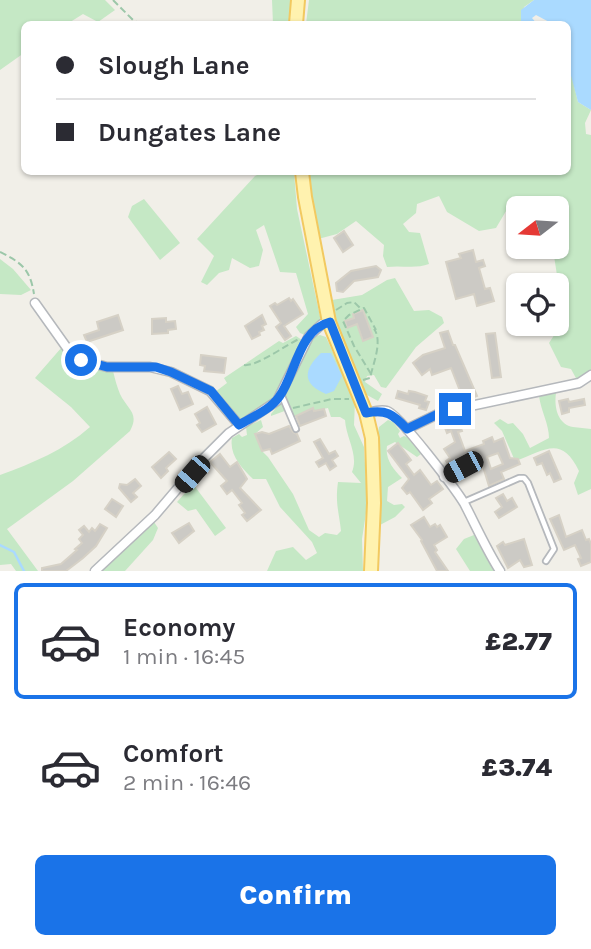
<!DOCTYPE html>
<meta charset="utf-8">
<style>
body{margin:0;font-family:Karla,sans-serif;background:#f2f2f3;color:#2b2b33;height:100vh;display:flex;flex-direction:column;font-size:26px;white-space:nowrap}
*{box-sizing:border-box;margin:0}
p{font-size:23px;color:#7c7c81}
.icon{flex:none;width:38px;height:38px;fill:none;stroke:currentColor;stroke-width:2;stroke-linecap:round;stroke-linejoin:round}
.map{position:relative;height:571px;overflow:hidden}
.drawer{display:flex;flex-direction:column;background:#fff;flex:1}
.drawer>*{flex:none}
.hud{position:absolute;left:21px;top:21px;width:550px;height:154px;border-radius:10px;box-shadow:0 2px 5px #0004;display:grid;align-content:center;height:154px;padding:0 35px;background:#fff}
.needle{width:46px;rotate:253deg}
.fabs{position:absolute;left:506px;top:196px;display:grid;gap:14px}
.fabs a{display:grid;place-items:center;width:63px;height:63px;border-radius:10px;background:#fff;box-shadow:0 2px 5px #0004;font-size:35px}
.end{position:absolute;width:32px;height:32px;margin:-16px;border:9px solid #1a73e8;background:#fff;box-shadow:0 0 0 4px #fff}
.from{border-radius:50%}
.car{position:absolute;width:21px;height:42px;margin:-21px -10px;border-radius:9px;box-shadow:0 0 5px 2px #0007;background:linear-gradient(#222 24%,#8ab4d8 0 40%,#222 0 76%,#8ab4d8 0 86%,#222 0)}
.hud b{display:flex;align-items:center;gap:24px;height:66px;font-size:26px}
.hud b+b{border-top:2px solid #e1e1e2}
.hud i{width:18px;height:18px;background:#2b2b33}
ul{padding:12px 0 0;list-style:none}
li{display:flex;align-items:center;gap:21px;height:116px;margin:0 14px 10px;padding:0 21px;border:4px solid transparent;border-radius:10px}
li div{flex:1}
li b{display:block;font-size:26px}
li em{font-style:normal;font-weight:800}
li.on{border-color:#1a73e8}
li>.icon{width:63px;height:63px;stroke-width:1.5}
.primary-button{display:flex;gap:14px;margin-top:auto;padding:14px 35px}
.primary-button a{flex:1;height:80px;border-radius:10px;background:#1a73e8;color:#fff;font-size:28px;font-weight:800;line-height:80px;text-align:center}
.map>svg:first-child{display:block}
.green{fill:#c5e8c5}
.water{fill:#aadaff}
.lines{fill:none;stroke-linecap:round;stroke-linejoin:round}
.stream{stroke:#aadaff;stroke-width:2.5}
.building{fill:#cccac5;stroke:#d6d1c6;stroke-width:2;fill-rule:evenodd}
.lane-casing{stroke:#b5b8bc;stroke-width:8}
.street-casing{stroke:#b5b8bc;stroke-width:11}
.primary-casing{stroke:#f2c960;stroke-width:16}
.path{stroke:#9cc7a9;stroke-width:2;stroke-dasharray:7 3.5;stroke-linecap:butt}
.lane{stroke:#fff;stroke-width:4.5}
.street{stroke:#fff;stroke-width:8}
.primary{stroke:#fff2af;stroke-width:12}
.route{stroke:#1a73e8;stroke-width:9}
</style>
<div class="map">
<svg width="591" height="571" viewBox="0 0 591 571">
<rect width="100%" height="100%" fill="#f1efe8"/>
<!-- green -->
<g class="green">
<path d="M 0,0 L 105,0 L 115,10 L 98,22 L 83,14 L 67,24 L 24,24 L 24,53 L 0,70 Z"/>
<path d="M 272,0 L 293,0 L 291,24 L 273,24 Z"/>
<path d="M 309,0 L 534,0 L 524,7 L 521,24 L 306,24 Z"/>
<path d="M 567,55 L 578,102 L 591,110 L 585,123 L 586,134 L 591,135 L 591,371 L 586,377 L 577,380 L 571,369 L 561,367 L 549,343 L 564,320 L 554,256 L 536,247 L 556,247 L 556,208 L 518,209 L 509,206 L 496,228 L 479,231 L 447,212 L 439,196 L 417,204 L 416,213 L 403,224 L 409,232 L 420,233 L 429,264 C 416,269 401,265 387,267 L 383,256 L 384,245 L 356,221 L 337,234 L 318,239 L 308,172 L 567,172 Z"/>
<path d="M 263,172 L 294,172 L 297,209 L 321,321 L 305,335 L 300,333 L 296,327 L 308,314 L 296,273 L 280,272 L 264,225 L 256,230 L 263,250 L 259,266 L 250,268 L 232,258 L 229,270 L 219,273 L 207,285 L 201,282 L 214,256 L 197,239 L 255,176 Z"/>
<path d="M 144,199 L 180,243 L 160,260 L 128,217 L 132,206 Z"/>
<path d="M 0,259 L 13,269 L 31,290 L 21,295 L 0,294 Z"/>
<path d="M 395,278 L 414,311 L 429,310 L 442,317 L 444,323 L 416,347 L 386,388 L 381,387 L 374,375 L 367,376 L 365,382 L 382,394 L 378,401 L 367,395 L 363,388 L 340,339 L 330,302 L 332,300 L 362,295 L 387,280 Z"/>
<path d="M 320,335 L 326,337 L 355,401 L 354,425 L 364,447 L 366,483 L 366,513 L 362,539 L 363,571 L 267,571 L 276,551 L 293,547 L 306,560 L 317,553 L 312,542 L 280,507 L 266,479 L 253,479 C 242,468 229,455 232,438 L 239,434 L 242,437 L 247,435 L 246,427 L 261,420 L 263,427 L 255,434 L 262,451 L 268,457 L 293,494 L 309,530 L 319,537 L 325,533 L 337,535 L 341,531 C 339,512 335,503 338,482 L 361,483 L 352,472 C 359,455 346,438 345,420 L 340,417 L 331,417 L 328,408 L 314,411 L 313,408 L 294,417 L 290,409 L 271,416 L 271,414 L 281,402 L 308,344 L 313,337 Z"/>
<path d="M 296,336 L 302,340 L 275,399 L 244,419 L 239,418 L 215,392 L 227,383 L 224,378 L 279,341 L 283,343 Z"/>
<path d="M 62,347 L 81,364 L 113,371 C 115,379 117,387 120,394 C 127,409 140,413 130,431 L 73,481 L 7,529 L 38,571 L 16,571 L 11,564 L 0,565 L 0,475 C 33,463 64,450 90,427 L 71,407 L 35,378 Z"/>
<path d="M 556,393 C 554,406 557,424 573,427 C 579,428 585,428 591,429 L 591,489 L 578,495 L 574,483 L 579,471 C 561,434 545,451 515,461 L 502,431 L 494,423 L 500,419 L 508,424 L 513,423 L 523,434 L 530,448 L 549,438 C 549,424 541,411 539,396 Z"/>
<path d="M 388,420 L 393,422 L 400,431 L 398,434 L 400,438 L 404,436 L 409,438 L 421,454 L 417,457 L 395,442 L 387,446 C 385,459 393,469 402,478 L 388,487 L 387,501 L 394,505 L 402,504 L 405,507 L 395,517 L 380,525 L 378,524 L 376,444 L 379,427 Z"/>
<path d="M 193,484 L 226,528 L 215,536 L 196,509 L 188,511 L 177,502 Z"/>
<path d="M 154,522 L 158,528 L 153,540 L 125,571 L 102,571 Z"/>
<path d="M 474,535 L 494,571 L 470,571 L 456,549 L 464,539 Z"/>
</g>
<!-- water -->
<g class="water">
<path d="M 534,0 L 591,0 L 591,110 L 578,102 L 569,68 L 567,24 L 553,24 L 536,15 L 532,18 L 537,24 L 521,24 L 521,10 Z"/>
<path d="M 321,353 L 331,353 L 342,376 L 334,391 L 326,394 C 302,384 303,370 321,353 Z"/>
</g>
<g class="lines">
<!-- stream -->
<path class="stream" d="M 0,545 L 14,552 L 24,571"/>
</g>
<!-- building -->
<g class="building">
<path d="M 344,231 L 353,245 L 343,252 L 334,238 Z"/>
<path d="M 473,250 L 476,262 L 483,260 L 485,266 L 479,268 L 485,289 L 490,288 L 494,301 L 477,306 L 474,294 L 456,299 L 446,262 L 461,258 L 459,254 Z"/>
<path d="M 376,266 L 381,270 L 378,277 L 354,281 L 343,292 L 337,291 L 336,283 L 351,271 Z"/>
<path d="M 289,298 L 291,301 L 293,299 L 303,314 L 284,326 L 291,336 L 285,340 L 276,327 L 281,323 L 270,306 L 275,303 L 277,305 Z"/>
<path d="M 363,310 L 373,337 L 363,341 L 357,324 L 347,328 L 345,321 L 354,318 L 353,314 Z"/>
<path d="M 118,315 L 123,330 L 87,342 L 84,335 L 99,330 L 97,322 Z"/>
<path d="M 262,315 L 266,324 L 262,326 L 264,330 L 259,332 L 260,335 L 252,339 L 245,326 Z"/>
<path d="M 166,318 L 166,322 L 175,321 L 176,329 L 168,330 L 168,333 L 152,334 L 152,319 Z"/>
<path d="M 448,331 L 453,345 L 455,345 L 477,396 L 469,399 L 467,394 L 462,396 L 451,368 L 432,375 L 430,369 L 422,375 L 413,363 L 423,355 L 445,348 L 440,333 Z"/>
<path d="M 495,333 L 501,377 L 492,378 L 486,334 Z"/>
<path d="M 201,355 L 226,358 L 224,373 L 204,371 L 205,366 L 200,365 Z"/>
<path d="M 178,386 L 182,394 L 188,392 L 193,404 L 180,410 L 171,389 Z"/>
<path d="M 398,391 L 408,394 L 409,391 L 415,392 L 427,396 L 425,401 L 429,402 L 426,410 L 419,408 L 420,405 L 396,398 Z"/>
<path d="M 568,399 L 569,402 L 584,399 L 585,405 L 569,408 L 569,412 L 562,414 L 559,401 Z"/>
<path d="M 207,407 L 216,424 L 202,432 L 197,425 L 200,423 L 195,414 Z"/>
<path d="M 313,408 L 314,411 L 324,409 L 326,416 L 300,426 L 296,416 Z"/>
<path d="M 458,420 L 462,431 L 458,432 L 465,451 L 484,444 L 483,441 L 492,437 L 494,442 L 503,438 L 510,458 L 518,459 L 520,464 L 501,472 L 504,479 L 489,486 L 481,460 L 474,462 L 472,455 L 450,467 L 446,461 L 450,458 L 444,449 L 455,442 L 451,431 L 447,433 L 444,425 ZM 498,453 L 503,464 L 491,469 L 487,457 Z"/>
<path d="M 289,426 L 293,432 L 297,434 L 300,441 L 272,454 L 270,449 L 262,451 L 255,434 L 262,432 L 269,434 Z"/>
<path d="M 320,439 L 329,454 L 335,451 L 338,456 L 332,460 L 336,466 L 330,470 L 326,463 L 319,467 L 316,462 L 323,458 L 314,442 Z"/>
<path d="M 398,443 L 411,460 L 406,464 L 414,475 L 420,470 L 431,485 L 437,481 L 443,489 L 429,499 L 432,503 L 423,510 L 410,492 L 407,494 L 402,488 L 409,479 L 388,451 Z"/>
<path d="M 549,451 L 561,479 L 554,482 L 550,473 L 547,475 L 542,463 L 537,465 L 534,458 Z"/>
<path d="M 169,452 L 176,459 L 166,468 L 168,471 L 161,478 L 152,467 Z"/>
<path d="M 220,454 L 230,467 L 237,462 L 247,479 L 240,488 L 261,510 L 247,521 L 242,515 L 245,513 L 239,505 L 242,503 L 232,490 L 227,494 L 221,486 L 227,481 L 210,462 Z"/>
<path d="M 135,479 L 141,486 L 133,493 L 137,497 L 131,502 L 119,488 L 120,484 L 127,485 Z"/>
<path d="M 503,494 L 507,501 L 512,498 L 517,507 L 499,518 L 495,512 L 502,507 L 496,498 Z"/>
<path d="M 112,499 L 123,506 L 116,517 L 105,509 Z"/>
<path d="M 559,515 L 566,537 L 582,530 L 586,540 L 589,539 L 591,544 L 591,562 L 581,566 L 578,559 L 581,558 L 575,545 L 564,550 L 550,519 Z"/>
<path d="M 424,517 L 430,527 L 435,524 L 437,527 L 440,525 L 447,537 L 434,545 L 437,550 L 435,552 L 448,571 L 437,571 L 421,541 L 422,540 L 411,525 Z"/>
<path d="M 189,523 L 194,531 L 179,543 L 172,533 Z"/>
<path d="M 100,524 L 107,528 L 96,546 L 83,558 L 66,571 L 42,571 L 42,568 L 61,564 L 77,550 L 75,549 L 82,543 L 79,539 L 83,535 L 79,530 L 84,526 L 89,532 L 92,528 L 95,531 Z"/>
<path d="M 524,539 L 532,565 L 524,567 L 520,560 L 508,568 L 497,546 L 503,542 L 505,545 Z"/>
</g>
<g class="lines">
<!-- lane casing -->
<g class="lane-casing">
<g id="lane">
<path d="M 282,396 L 296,429"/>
<path d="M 464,502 L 519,478 L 524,478 L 528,483 L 554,549 L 546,561"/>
</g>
</g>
<!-- street casing -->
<g class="street-casing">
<g id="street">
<path d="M 35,303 L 67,348 L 81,360 L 107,367 L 150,367 L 171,372 L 210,391 L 239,425"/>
<path d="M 366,413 C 372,412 380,409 387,411 C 399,414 456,490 464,503 C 476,526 486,549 500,571"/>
<path d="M 407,429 L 442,412 L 579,383 L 591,375"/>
<path d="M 444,477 L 463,467"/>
<path d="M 95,571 L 155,515 L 200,462 L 229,433 L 277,401 L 309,336 L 322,324 L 329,322"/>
</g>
</g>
<!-- primary casing -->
<g class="primary-casing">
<g id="primary">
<path d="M 296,24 L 298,0"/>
<path d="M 302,172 L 305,197 L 329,322 L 366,413 L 372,438 L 374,503 L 371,571"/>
</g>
</g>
<!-- path -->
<g class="path">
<path d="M 113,0 L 134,21 L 142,24"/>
<path d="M 0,252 C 22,263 30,269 34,294"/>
<path d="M 336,310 L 347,303 L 354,302 L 360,308"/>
<path d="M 244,365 C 256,367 286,345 299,339"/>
<path d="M 371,374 L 354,346 L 343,321 L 349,315 L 364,308 L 376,330"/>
<path d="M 363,380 L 370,378 C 373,364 383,341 374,329"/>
<path d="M 293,408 L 332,399 L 349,399"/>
</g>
<!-- lane -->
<use href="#lane" class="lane"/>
<!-- street -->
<use href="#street" class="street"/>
<!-- primary -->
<use href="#primary" class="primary"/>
</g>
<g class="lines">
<!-- route -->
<path class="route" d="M 81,360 L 107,367 L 156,367 L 171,372 L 211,391 L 239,425 C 252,417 270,410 279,397 C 296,374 298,330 330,322 L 366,413 C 386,409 393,414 407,429 L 442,412 L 455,409"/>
</g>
</svg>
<div class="fabs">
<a><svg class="needle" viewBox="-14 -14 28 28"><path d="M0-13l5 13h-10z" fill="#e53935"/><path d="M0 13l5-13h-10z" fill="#7c7c81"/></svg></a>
<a><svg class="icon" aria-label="locate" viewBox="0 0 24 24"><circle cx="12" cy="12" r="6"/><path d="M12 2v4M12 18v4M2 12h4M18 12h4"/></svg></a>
</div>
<i class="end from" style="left:81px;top:360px"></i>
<i class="end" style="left:455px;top:409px"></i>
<i class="car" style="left:463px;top:467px;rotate:242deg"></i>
<i class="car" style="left:192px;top:474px;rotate:221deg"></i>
<div class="hud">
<b><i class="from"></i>Slough Lane</b>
<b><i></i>Dungates Lane</b>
</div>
</div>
<section class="drawer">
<ul>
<li class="on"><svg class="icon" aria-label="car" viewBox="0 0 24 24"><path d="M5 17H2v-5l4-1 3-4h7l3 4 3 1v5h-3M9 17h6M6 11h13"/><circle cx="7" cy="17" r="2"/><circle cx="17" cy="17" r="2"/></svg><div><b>Economy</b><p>1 min · 16:45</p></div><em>£2.77</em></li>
<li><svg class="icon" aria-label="car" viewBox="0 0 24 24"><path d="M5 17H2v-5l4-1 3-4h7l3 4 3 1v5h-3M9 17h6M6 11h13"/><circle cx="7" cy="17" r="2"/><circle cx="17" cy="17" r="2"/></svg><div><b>Comfort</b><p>2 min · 16:46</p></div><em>£3.74</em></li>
</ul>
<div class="primary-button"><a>Confirm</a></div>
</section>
